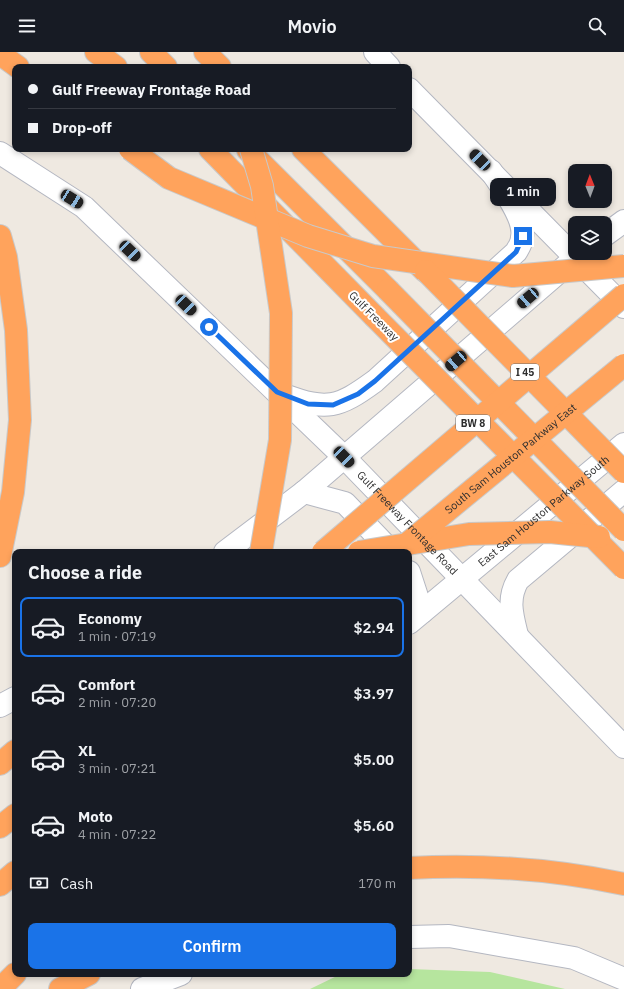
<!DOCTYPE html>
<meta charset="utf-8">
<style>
body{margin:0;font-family:"IBM Plex Sans",sans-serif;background:#20242c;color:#f1f3f6;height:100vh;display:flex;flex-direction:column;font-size:15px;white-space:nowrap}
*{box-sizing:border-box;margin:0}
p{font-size:13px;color:#9ea1a6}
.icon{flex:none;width:22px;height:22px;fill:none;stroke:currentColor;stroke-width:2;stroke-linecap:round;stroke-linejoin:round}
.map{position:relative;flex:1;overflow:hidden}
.panel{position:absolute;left:12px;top:497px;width:400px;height:428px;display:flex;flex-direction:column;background:#171b24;border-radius:8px;box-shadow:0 2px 6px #0003}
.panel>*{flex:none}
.banner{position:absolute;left:12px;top:12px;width:400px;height:88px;border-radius:8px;box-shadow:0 2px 6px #0003;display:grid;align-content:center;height:88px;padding:0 16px;background:#171b24}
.needle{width:26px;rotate:359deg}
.buttons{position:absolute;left:568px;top:112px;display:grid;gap:8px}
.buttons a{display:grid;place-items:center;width:44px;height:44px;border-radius:8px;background:#171b24;box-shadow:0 2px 6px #0003;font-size:20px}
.end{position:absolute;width:18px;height:18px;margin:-9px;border:5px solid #1a73e8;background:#fff;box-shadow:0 0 0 2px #fff}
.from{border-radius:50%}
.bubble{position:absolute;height:28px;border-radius:8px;background:#171b24;box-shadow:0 2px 6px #0003;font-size:13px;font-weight:600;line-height:28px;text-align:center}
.car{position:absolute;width:12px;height:24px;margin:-12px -6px;border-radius:5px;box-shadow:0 0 3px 1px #0007;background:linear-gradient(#222 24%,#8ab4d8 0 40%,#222 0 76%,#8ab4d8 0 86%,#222 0)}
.banner b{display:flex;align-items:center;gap:14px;height:38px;font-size:15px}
.banner b+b{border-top:1px solid #363941}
.banner i{width:10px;height:10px;background:#f1f3f6}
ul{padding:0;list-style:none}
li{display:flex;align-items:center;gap:12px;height:60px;margin:0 8px 6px;padding:0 8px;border:2px solid transparent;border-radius:8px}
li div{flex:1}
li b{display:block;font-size:15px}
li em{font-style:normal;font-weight:600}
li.on{border-color:#1a73e8}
li>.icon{width:36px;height:36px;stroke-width:1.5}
h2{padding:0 16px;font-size:18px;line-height:48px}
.pay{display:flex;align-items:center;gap:10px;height:44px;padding:0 16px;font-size:15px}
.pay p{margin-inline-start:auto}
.action{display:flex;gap:8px;margin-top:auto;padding:8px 16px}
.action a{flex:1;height:46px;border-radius:8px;background:#1a73e8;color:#fff;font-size:16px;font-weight:600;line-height:46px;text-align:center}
header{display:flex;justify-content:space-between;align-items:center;height:52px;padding:0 16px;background:#171b24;font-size:18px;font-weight:600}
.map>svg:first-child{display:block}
.green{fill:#b6e59e}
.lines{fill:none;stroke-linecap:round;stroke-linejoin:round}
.secondary-casing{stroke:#b4b7c1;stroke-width:24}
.motorway-casing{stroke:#c9c9c9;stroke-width:24}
.secondary{stroke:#fff;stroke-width:22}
.motorway{stroke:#ffa35c;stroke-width:22}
.motorway-bridge-casing{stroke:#c9c9c9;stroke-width:24;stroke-linecap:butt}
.motorway-bridge{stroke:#ffa35c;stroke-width:22}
.route{stroke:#1a73e8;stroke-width:5}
.labels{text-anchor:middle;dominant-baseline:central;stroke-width:4;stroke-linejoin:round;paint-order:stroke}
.shield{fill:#fff;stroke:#6d6d6d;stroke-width:1}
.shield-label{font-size:10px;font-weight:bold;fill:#2e2e2e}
.street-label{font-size:11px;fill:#2e2e2e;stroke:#fff}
</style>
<header><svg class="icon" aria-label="menu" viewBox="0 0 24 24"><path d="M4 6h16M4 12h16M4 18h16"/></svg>Movio<svg class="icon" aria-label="search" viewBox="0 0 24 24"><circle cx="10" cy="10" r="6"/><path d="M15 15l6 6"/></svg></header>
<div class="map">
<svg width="624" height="937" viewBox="0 0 624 937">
<rect width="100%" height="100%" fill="#efe9e1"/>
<!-- green -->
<path class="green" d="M 409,917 L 490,920 L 565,937 L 310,937 L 341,922 L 409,922 Z"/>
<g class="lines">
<!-- secondary casing -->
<g class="secondary-casing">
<g id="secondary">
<path d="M 375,0 L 389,15"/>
<path d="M 409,37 L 624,255"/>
<path id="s1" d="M 0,101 L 84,155 L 344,405 L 624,695"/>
<path d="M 605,183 L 624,169"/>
<path d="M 284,343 C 327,359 338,356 375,329 L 516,200 C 519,195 522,191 522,185 C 526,166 501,135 491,119"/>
<path d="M 304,440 L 345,451 L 392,500"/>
<path d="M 225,500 L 304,440 L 581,201"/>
<path d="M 409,520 L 422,560"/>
<path id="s2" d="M 409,571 L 624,392"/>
<path d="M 517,583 C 512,563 507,547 518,528 L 624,439"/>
<path d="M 0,654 L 15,646"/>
<path d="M 409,885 L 449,884 L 574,906 L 624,927"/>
<path d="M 142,937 L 181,922"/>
</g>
</g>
<!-- motorway casing -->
<g class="motorway-casing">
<g id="motorway">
<path d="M 96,0 L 116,15"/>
<path d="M 151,0 L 166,15"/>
<path d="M 205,0 L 220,15"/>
<path d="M 0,2 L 18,15"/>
<path d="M 210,97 L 374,264"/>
<path d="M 303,97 L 425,219"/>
<path d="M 248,98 L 388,238"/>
<path d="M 0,184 L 6,205 L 16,278 L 20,368 L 13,440 L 0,504"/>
<path d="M 0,712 L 15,699"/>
<path d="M 0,775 L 15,763"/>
<path d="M 409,816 C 482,812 553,817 624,832"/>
<path d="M 0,833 L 15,820"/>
<path d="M 0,937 L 15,922"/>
<path d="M 60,937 L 89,922"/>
</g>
</g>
<!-- secondary -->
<use href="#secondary" class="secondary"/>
<!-- motorway -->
<use href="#motorway" class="motorway"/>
<!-- motorway-bridge casing -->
<g class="motorway-bridge-casing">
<g id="motorway-bridge">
<path d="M 130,97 L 169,126 L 308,184 L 373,204 L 513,224 L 624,214"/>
<path d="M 251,97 L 262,134 L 281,261 L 280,388 L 261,500"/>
<path d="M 426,219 L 624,420"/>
<path d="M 388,238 L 624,478"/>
<path d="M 374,264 L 624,516"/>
<path d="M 323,500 L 624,243"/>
<path d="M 359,500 L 469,482 L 550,480 L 599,485"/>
<path id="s3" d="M 397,500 L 624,313"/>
</g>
</g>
<!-- motorway-bridge -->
<use href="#motorway-bridge" class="motorway-bridge"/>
</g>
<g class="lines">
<!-- route -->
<path class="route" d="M 209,275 L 277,340 L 308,352 L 333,353 L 358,342 L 375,329 L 516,200 L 523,184"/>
</g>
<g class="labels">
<!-- shield labels -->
<g class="shield">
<rect x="511" y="312" width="28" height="16" rx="3"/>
<rect x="456" y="363" width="34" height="16" rx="3"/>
</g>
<g class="shield-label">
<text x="525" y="320">I 45</text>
<text x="473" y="371">BW 8</text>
</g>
<!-- street labels -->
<g class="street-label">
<text transform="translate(374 264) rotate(45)">Gulf Freeway</text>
<text stroke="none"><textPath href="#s3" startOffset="147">South Sam Houston Parkway East</textPath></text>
<text stroke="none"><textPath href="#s2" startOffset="175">East Sam Houston Parkway South</textPath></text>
<text stroke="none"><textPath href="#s1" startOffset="552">Gulf Freeway Frontage Road</textPath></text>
</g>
</g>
</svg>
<div class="buttons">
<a><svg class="needle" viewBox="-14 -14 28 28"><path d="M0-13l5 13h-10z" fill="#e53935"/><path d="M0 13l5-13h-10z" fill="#9ea1a6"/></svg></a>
<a><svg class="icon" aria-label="layers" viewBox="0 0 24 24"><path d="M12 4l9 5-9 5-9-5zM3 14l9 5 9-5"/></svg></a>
</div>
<i class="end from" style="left:209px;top:275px"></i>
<i class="end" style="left:523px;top:184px"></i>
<div class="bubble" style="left:490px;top:126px;width:66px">1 min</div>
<i class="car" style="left:480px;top:108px;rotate:315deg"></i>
<i class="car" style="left:72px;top:147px;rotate:122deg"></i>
<i class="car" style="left:130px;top:199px;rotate:134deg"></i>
<i class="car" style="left:528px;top:246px;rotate:229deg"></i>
<i class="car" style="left:186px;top:253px;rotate:134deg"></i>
<i class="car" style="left:456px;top:309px;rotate:229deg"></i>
<i class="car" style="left:344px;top:405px;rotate:136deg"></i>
<div class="banner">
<b><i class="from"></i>Gulf Freeway Frontage Road</b>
<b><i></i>Drop-off</b>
</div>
<section class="panel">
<h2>Choose a ride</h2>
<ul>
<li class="on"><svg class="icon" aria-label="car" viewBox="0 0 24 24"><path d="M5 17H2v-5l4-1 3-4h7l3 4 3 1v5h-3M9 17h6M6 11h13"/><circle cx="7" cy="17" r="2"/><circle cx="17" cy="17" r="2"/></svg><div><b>Economy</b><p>1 min · 07:19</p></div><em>$2.94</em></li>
<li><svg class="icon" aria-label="car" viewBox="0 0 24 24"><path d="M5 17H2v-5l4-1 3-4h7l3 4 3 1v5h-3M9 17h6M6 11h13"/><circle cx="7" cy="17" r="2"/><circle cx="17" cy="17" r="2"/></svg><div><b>Comfort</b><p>2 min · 07:20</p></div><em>$3.97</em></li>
<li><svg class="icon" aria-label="car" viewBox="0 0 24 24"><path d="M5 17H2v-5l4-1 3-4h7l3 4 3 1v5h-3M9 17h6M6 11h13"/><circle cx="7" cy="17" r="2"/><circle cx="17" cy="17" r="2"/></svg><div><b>XL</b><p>3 min · 07:21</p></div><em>$5.00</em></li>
<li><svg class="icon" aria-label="car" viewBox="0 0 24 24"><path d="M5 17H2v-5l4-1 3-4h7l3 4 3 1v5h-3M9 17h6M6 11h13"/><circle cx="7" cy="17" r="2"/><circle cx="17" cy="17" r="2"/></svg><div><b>Moto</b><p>4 min · 07:22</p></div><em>$5.60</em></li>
</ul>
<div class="pay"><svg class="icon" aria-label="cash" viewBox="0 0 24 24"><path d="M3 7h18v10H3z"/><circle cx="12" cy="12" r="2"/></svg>Cash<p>170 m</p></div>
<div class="action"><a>Confirm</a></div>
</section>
</div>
